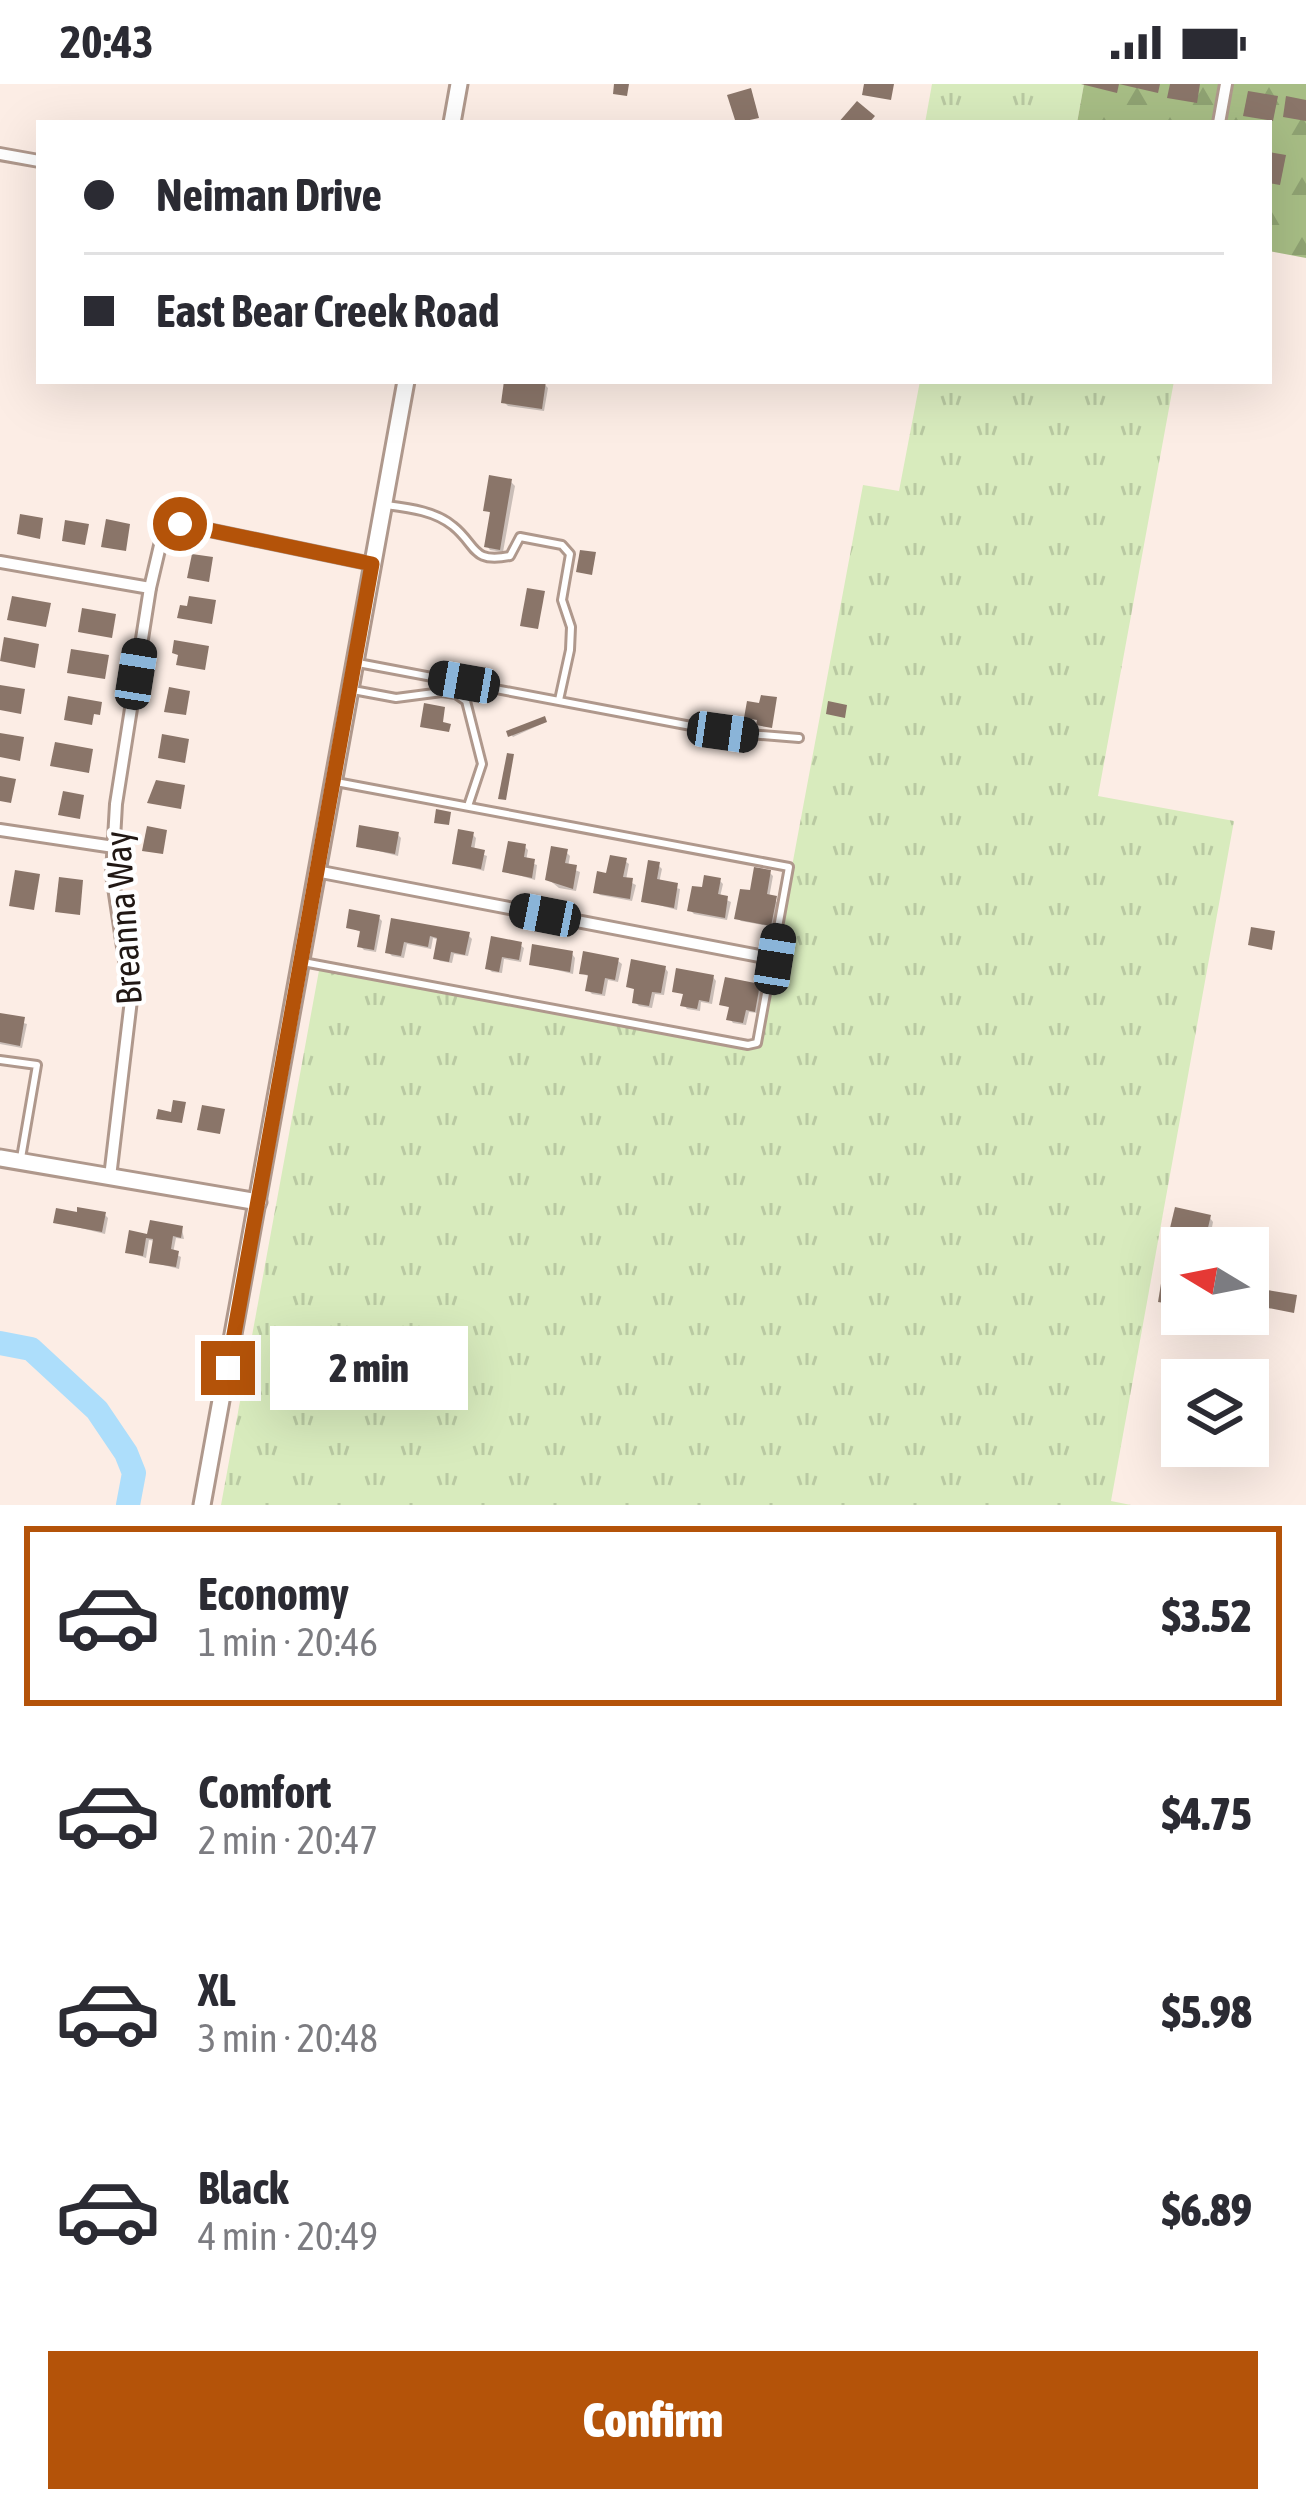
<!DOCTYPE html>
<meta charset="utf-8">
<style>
body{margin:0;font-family:"Asap Condensed",sans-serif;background:#f2f2f3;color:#2b2b33;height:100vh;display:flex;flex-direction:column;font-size:45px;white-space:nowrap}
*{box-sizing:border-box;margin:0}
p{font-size:39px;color:#7c7c81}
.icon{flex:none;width:66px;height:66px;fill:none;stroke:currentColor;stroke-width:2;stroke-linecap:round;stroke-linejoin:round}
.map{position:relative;height:1421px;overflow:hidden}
.details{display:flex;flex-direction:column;background:#fff;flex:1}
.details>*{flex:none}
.hud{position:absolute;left:36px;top:36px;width:1236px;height:264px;border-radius:0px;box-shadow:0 12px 48px #0002;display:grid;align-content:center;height:264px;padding:0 48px;background:#fff}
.needle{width:78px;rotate:280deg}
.fabs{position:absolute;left:1161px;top:1143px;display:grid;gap:24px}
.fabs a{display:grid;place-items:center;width:108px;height:108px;border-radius:0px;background:#fff;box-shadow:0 12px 48px #0002;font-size:60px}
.end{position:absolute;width:54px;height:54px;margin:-27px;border:15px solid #b45309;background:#fff;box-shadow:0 0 0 6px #fff}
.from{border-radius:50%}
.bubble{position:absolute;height:84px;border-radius:0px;background:#fff;box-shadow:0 12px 48px #0002;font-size:39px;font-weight:800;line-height:84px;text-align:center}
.car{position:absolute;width:36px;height:72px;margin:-36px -18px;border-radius:15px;box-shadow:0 0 9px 3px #0007;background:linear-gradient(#222 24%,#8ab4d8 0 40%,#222 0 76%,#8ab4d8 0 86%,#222 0)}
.hud b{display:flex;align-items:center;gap:42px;height:114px;font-size:45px}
.hud b+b{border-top:3px solid #e1e1e2}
.hud i{width:30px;height:30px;background:#2b2b33}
ul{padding:21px 0 0;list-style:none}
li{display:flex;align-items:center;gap:36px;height:180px;margin:0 24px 18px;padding:0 24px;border:6px solid transparent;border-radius:0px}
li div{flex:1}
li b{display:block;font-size:45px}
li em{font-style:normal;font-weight:800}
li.selected{border-color:#b45309}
li>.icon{width:108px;height:108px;stroke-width:1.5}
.cta{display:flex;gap:24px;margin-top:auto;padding:24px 48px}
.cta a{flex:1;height:138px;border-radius:0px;background:#b45309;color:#fff;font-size:48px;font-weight:800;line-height:138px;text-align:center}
.status{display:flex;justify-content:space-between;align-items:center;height:84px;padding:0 60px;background:#fff;direction:ltr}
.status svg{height:33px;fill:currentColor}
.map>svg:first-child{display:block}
.grass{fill:url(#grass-tufts)}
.forest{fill:url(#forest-firs)}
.shadow{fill:#0003}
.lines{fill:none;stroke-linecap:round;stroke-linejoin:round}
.river{stroke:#addefb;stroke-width:24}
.building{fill:#8a7569}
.lane-casing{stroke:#af988c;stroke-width:12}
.street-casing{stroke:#af988c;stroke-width:16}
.secondary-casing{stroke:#af988c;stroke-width:21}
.lane{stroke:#fff;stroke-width:6}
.street{stroke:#fff;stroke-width:10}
.secondary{stroke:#fff;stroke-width:15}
.route{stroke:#b45309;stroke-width:15}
.labels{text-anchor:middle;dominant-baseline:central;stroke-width:9;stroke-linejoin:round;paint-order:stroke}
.street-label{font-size:36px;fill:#211814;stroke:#fff}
</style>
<div class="status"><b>20:43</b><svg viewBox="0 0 49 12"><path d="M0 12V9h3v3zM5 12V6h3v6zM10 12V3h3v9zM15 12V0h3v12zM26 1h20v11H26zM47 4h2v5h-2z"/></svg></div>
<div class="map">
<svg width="1306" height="1421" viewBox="0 0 1306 1421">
<defs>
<pattern id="grass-tufts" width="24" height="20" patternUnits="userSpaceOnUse" patternTransform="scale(3)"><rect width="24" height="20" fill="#d8ebbd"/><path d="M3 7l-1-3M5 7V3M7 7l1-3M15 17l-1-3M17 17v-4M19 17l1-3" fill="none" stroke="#b9c9a2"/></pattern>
<pattern id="forest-firs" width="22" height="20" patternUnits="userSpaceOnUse" patternTransform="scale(3)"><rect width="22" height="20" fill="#a7bd85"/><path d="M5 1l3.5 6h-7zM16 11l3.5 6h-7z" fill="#8fa272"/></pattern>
</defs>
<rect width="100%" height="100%" fill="#fcede5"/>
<!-- grass -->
<g class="grass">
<path d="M 932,0 L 1084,0 L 1077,39 L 925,39 Z"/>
<path d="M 920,297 L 1174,297 L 1098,712 L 1234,737 L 1111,1417 L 1131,1421 L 221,1421 L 320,881 L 758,965 L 863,401 L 899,407 Z"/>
</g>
<!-- forest -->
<path class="forest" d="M 1084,0 L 1306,0 L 1306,174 L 1269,167 L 1269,39 L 1077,39 Z"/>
<!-- shadow -->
<g class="shadow">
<path d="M 507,297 L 544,300 L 548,304 L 544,327 L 508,322 L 504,318 Z"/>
<path d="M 511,398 L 515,402 L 503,468 L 490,466 L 487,462 L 492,430 L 486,426 Z"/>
<path d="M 546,638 L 513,653 L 510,649 Z"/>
<path d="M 398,751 L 401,754 L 398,772 L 359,762 Z"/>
<path d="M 473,751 L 476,754 L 474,767 L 487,772 L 484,787 L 455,779 Z"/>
<path d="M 525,763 L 528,766 L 526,777 L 537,781 L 535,796 L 505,787 Z"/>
<path d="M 566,768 L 570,772 L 568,783 L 580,788 L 576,807 L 559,804 L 548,795 Z"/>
<path d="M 625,777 L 629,780 L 626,796 L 636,801 L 632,817 L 600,811 L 596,808 Z"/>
<path d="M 658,781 L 662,785 L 659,799 L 680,805 L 677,826 L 644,817 Z"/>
<path d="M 770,789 L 773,792 L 769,814 L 779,819 L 774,843 L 741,837 L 738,834 Z"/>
<path d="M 719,796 L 723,800 L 720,813 L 731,818 L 727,836 L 694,830 L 690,826 L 704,807 Z"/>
<path d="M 378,833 L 382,837 L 376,868 L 364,866 L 360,862 L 363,849 L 349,843 Z"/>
<path d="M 394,837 L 468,851 L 472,855 L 468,872 L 454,870 L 452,879 L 440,877 L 437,874 L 440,856 L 433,854 L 431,865 L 407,860 L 404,874 L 392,872 L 388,868 Z"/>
<path d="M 493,856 L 520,861 L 524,864 L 521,878 L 504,875 L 502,889 L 492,888 L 488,884 Z"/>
<path d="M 572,870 L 575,874 L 573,890 L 532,880 Z"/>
<path d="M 618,877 L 622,880 L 618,898 L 608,896 L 605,912 L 592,910 L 588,906 L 590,893 L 582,889 Z"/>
<path d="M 665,884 L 668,888 L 664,911 L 655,910 L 652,924 L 639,922 L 635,918 L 637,907 L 629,902 Z"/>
<path d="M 713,893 L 716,897 L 712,920 L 701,918 L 700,927 L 687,925 L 684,921 L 685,911 L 675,906 Z"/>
<path d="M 759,903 L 762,907 L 758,929 L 749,928 L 746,941 L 733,939 L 730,935 L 732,925 L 722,920 Z"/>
<path d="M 0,932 L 27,940 L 22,964 L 0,960 Z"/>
<path d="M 104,1130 L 108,1134 L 105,1150 L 56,1138 Z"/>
<path d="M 1210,1134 L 1213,1138 L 1210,1154 L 1173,1143 Z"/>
<path d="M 182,1145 L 184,1155 L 176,1154 L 173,1169 L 181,1173 L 179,1185 L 152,1178 L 156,1157 L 149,1156 L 146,1174 L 128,1168 L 131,1150 L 150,1153 Z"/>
</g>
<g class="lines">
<!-- river -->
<path class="river" d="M 0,1259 L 31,1265 L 97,1326 L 126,1369 L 134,1389 L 128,1421"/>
</g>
<!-- building -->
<g class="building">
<path d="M 614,0 L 629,0 L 627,12 L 613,10 Z"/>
<path d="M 864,0 L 894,0 L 891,16 L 862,11 Z"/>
<path d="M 1081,0 L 1119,0 L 1117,9 Z"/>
<path d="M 1119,0 L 1160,0 L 1158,9 Z"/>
<path d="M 1170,0 L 1200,0 L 1197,19 L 1167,14 Z"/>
<path d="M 751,4 L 759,34 L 736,39 L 727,11 Z"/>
<path d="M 1248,7 L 1278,12 L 1273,37 L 1243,32 Z"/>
<path d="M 1286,12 L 1306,16 L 1306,37 L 1283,33 Z"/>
<path d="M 857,17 L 875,32 L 869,39 L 838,39 Z"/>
<path d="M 1269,68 L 1286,71 L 1280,101 L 1269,99 Z"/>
<path d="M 504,297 L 546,297 L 542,325 L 501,319 Z"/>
<path d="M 489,391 L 512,395 L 500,466 L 484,463 L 490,428 L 483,427 Z"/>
<path d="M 20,430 L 43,434 L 40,455 L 17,450 Z"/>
<path d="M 106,435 L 130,440 L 126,467 L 101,463 Z"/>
<path d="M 65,436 L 89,440 L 85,461 L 62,457 Z"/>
<path d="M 580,466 L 596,468 L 592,491 L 576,488 Z"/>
<path d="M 192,470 L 213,473 L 209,498 L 187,494 Z"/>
<path d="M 527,504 L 545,507 L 538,545 L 520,542 Z"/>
<path d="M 12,512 L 51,519 L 46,543 L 7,536 Z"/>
<path d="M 189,512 L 216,516 L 212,540 L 177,534 L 180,521 L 187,522 Z"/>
<path d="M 82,524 L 116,530 L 112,554 L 78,548 Z"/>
<path d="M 4,553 L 39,560 L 35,584 L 0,577 Z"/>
<path d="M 174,556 L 209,562 L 205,586 L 176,581 L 178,571 L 172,569 Z"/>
<path d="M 71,565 L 109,571 L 105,595 L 67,589 Z"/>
<path d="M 0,601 L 25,605 L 21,630 L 0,626 Z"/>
<path d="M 169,603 L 190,607 L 186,631 L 164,628 Z"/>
<path d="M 761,611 L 777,613 L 772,644 L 756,641 L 757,636 L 744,634 L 747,617 L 759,619 Z"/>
<path d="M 68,612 L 102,618 L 100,631 L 94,630 L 92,641 L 64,636 Z"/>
<path d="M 828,617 L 847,621 L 845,634 L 826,630 Z"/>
<path d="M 424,619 L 445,623 L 443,638 L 451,640 L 449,648 L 420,643 Z"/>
<path d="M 545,632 L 547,638 L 508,653 L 506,647 Z"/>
<path d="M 0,649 L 24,653 L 20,677 L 0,673 Z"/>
<path d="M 162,650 L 189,655 L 185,679 L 158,674 Z"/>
<path d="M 55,658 L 93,665 L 89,689 L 50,682 Z"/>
<path d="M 507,669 L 514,670 L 506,716 L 498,715 Z"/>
<path d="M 0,692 L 16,695 L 11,719 L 0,717 Z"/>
<path d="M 156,696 L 185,701 L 181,725 L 147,719 Z"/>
<path d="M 63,707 L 84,711 L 80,735 L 58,731 Z"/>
<path d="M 436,725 L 451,728 L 449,741 L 434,739 Z"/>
<path d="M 359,741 L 399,748 L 395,770 L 356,763 Z"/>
<path d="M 147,742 L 167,746 L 163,770 L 142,767 Z"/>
<path d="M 458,745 L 474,748 L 471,763 L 485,766 L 481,785 L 452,780 Z"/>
<path d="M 508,757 L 526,760 L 524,773 L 535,775 L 532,794 L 502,788 Z"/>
<path d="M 551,762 L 568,765 L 565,779 L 577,781 L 573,805 L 545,796 Z"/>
<path d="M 610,771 L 627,774 L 623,793 L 633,794 L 630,815 L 593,809 L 597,787 L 606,789 Z"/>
<path d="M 648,776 L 660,778 L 657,795 L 678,799 L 674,824 L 641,818 Z"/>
<path d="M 754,783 L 771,786 L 767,810 L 777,812 L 771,842 L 734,835 L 740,805 L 750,806 Z"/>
<path d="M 15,786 L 40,790 L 34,826 L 9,822 Z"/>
<path d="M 704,791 L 721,794 L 718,810 L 728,812 L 725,834 L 687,827 L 692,802 L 702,803 Z"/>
<path d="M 59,793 L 83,796 L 80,831 L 55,828 Z"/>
<path d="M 349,825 L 380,831 L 374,866 L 357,863 L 360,847 L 346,844 Z"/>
<path d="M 391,834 L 470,848 L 465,871 L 451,868 L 449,878 L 433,875 L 437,854 L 430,852 L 428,863 L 404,858 L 401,872 L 385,869 Z"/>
<path d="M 1251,843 L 1275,847 L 1272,866 L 1248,861 Z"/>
<path d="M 491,852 L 522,858 L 519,876 L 502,873 L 499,888 L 485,885 Z"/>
<path d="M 532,860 L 573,867 L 570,888 L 529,881 Z"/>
<path d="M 583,867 L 619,874 L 615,896 L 605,894 L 602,910 L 585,907 L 588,891 L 579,890 Z"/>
<path d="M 631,875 L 666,882 L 661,909 L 652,908 L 649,922 L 632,919 L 634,905 L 626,903 Z"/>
<path d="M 676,884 L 714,891 L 709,918 L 699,916 L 697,925 L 680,922 L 683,910 L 672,908 Z"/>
<path d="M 725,893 L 760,900 L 755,928 L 746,926 L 743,939 L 726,936 L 729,923 L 719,921 Z"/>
<path d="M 0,929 L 25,933 L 20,962 L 0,958 Z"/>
<path d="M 173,1016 L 186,1018 L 182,1039 L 156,1035 L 158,1025 L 171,1028 Z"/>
<path d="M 202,1021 L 225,1025 L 220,1050 L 197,1046 Z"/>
<path d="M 77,1123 L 106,1128 L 102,1148 L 53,1139 L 56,1124 L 77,1128 Z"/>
<path d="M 1175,1123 L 1211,1131 L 1206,1152 L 1170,1144 Z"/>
<path d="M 150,1136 L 183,1142 L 181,1154 L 173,1152 L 171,1165 L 179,1167 L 176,1183 L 149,1179 L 153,1155 L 146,1154 L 143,1172 L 125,1169 L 129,1146 L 147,1150 Z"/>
<path d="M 1164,1181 L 1182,1184 L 1177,1221 L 1158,1218 Z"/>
<path d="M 1261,1205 L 1297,1211 L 1294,1229 L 1258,1222 Z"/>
</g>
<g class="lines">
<!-- lane casing -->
<g class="lane-casing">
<g id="lane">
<path d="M 386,421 C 409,424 435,427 453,442 C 477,461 471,480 510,472 L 520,453 L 562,461 L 570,470 L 562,516 L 571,543 L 570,566 L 559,616"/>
<path d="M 358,579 L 723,648 L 799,654"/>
<path d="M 353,606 L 396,614 L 442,608 L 456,610 L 466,617 L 482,680 L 468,722"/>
<path d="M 303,878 L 748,961 L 757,959 L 789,783 L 336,698"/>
<path d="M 0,976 L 37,981 L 21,1074"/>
</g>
</g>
<!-- street casing -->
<g class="street-casing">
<g id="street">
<path d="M 1219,39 L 1226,0"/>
<path d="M 0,70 L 39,77"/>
<path d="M 0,478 L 150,504"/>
<path d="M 0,746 L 114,763"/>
<path d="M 316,787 L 775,875"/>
<path d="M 110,1093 L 131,916 L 112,790 L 116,720 L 150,504 L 162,453 L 180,440 L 372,480"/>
</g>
</g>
<!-- secondary casing -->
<g class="secondary-casing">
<g id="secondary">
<path d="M 452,39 L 459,0"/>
<path d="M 0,1074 L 258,1118"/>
<path d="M 202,1421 L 406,297"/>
</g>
</g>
<!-- lane -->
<use href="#lane" class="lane"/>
<!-- street -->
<use href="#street" class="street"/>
<!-- secondary -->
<use href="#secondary" class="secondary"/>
</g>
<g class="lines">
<!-- route -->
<path class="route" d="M 180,440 L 372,480 L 228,1284"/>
</g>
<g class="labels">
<!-- street labels -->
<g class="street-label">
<text transform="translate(123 834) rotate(-94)">Breanna Way</text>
</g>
</g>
</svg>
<div class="fabs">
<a><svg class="needle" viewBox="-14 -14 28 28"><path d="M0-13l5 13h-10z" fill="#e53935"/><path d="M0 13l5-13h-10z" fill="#7c7c81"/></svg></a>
<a><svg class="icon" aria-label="layers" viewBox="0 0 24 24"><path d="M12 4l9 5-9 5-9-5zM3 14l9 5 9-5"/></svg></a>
</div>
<i class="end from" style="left:180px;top:440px"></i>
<i class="end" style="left:228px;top:1284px"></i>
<div class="bubble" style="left:270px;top:1242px;width:198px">2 min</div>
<i class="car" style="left:136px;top:590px;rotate:9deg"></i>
<i class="car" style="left:464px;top:598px;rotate:280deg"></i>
<i class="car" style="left:723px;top:648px;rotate:98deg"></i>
<i class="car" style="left:545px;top:831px;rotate:281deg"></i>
<i class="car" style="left:775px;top:875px;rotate:9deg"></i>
<div class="hud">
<b><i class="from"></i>Neiman Drive</b>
<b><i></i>East Bear Creek Road</b>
</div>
</div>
<section class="details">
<ul>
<li class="selected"><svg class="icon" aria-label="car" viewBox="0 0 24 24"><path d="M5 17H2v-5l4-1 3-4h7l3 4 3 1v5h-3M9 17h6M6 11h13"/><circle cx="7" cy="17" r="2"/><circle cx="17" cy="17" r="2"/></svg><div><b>Economy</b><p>1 min · 20:46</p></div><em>$3.52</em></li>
<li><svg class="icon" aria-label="car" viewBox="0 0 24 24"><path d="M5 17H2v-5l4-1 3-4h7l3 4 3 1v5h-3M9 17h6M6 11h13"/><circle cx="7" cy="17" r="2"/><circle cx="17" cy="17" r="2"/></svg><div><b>Comfort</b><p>2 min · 20:47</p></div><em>$4.75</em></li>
<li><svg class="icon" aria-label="car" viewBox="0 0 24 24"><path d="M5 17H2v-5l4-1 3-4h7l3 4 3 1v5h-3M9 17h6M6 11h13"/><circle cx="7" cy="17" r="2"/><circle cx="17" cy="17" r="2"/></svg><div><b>XL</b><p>3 min · 20:48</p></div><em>$5.98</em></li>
<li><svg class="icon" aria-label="car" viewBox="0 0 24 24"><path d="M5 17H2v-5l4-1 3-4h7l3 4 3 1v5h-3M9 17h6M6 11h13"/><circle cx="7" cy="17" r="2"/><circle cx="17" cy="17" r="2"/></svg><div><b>Black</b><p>4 min · 20:49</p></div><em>$6.89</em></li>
</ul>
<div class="cta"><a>Confirm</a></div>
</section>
